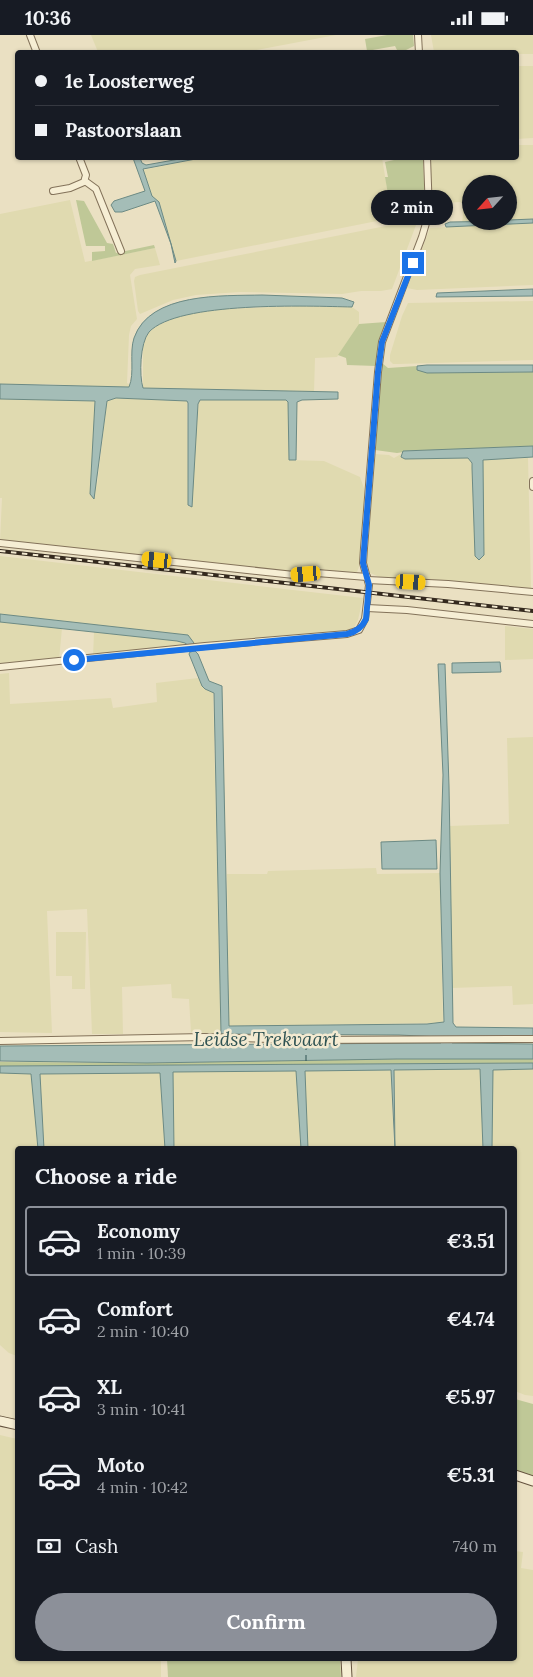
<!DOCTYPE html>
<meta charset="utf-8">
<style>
body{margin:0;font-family:Lora,serif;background:#20242c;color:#f1f3f6;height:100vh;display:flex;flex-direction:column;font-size:19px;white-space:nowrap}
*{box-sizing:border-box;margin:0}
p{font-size:16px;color:#9ea1a6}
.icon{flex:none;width:28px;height:28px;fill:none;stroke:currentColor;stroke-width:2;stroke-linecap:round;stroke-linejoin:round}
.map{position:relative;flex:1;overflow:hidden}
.drawer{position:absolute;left:15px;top:1111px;width:502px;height:515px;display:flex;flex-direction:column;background:#171b24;border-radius:5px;box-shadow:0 1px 4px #0004}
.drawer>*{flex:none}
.hud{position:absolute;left:15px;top:15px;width:504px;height:110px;border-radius:5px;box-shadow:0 1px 4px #0004;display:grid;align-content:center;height:110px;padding:0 20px;background:#171b24}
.needle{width:32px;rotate:243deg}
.fabs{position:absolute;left:462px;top:140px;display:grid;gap:10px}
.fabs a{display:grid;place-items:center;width:55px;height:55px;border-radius:50%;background:#171b24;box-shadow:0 1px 4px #0004;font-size:25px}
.end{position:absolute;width:22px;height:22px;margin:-11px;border:6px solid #1a73e8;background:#fff;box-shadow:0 0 0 2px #fff}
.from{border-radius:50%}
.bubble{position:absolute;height:35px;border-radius:18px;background:#171b24;box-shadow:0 1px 4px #0004;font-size:16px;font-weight:800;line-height:35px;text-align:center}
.car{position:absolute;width:15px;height:30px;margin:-15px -8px;border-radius:6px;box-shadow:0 0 4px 1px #0007;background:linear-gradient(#f5c518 24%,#345 0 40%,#f5c518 0 76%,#345 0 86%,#f5c518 0)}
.hud b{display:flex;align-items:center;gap:18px;height:48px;font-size:19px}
.hud b+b{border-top:1px solid #363941}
.hud i{width:12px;height:12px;background:#f1f3f6}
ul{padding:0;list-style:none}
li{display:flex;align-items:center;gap:15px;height:70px;margin:0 10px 8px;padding:0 10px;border:2px solid transparent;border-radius:5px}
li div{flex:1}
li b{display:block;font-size:19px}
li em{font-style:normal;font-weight:800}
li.on{border-color:#8c9099}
li>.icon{width:45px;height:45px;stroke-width:1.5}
h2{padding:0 20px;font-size:22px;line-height:60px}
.pay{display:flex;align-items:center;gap:12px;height:55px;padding:0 20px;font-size:19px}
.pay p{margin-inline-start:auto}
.action{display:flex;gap:10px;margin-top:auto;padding:10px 20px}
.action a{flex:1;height:58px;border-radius:30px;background:#8c9099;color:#fff;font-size:20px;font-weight:800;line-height:58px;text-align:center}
.status{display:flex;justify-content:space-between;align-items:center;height:35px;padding:0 25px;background:#171b24;direction:ltr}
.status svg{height:14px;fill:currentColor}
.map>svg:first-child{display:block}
.farmland{fill:#e0dab0}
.green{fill:#bfc897}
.water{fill:#a4bdb7;stroke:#6c8a84}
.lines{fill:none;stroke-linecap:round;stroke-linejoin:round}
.ferry{stroke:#2e5252;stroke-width:1;stroke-dasharray:6 5;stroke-linecap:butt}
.street-casing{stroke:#83725a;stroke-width:8}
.secondary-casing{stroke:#65533e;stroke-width:11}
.street{stroke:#f6eed4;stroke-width:6}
.secondary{stroke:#f6eed4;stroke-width:9}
.rail-casing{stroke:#34291e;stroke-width:4}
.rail{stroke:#f3ead1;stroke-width:2;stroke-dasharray:5.5;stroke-linecap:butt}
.route{stroke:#1a73e8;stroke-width:6}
.labels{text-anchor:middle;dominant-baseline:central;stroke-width:5;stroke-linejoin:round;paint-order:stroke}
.water-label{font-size:19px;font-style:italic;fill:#2e5252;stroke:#f3ead1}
</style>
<div class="status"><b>10:36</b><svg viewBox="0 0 49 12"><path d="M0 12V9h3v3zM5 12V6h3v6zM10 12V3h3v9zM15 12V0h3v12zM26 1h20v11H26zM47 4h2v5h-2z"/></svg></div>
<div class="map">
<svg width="533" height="1642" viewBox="0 0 533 1642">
<rect width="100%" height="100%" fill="#eae0c2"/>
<!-- farmland -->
<g class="farmland">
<path d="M 91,0 L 336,0 L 240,18 L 98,17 Z"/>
<path d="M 431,0 L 533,0 L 533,19 L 516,19 L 516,18 L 434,17 Z"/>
<path d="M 516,31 L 533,31 L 533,103 L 516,104 Z"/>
<path d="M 516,110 L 533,110 L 533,184 L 509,185 L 509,149 L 471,149 L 471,186 L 485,186 L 462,188 L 463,180 L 462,168 L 460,167 L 432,169 L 430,123 L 516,122 Z"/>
<path d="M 201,123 L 382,123 L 392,183 L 176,226 L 159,167 L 152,161 L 143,135 Z"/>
<path d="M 70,165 L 85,227 L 155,213 L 160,230 L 135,234 L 130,240 L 137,284 L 131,291 L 129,300 L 127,348 L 131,351 L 127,353 L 48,349 L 0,349 L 0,179 Z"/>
<path d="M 416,185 L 416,190 L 392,254 L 381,256 L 361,256 L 342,259 L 240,257 L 196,260 L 173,265 L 140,279 L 138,276 L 134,246 L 135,242 L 140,240 Z"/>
<path d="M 533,188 L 533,250 L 417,255 L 407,253 L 430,193 Z"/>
<path d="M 533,266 L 533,325 L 398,329 L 393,329 L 390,326 L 390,320 L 402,281 L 408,268 Z"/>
<path d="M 299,271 L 352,272 L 359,277 L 359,291 L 337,322 L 315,323 L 314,357 L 143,353 L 143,310 L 148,298 L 157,291 L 173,283 L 194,278 L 224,274 Z"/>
<path d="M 26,363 L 95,366 L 97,451 L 107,366 L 116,363 L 187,366 L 188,470 L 189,472 L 199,366 L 203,364 L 286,365 L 288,367 L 289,425 L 324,426 L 360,442 L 365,456 L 359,532 L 357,537 L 354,539 L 313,539 L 0,507 L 2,463 L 0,463 L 0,364 Z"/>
<path d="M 374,419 L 389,420 L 394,423 L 401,419 L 401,422 L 405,424 L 468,423 L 471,426 L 472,433 L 476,523 L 483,425 L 528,423 L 531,553 L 382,543 L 370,538 L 366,527 Z"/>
<path d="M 0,521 L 363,563 L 358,585 L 355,591 L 348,596 L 192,610 L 193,606 L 188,600 L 0,579 Z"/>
<path d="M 0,587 L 62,593 L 59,625 L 0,631 Z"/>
<path d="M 505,591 L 533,594 L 533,624 L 505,625 Z"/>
<path d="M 94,597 L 177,606 L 185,608 L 189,611 L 93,622 Z"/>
<path d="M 9,638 L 10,669 L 111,663 L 113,673 L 157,667 L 156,648 L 198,643 L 205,654 L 213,656 L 221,999 L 191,997 L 189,964 L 172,963 L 171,949 L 122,952 L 123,999 L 92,999 L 87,874 L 47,876 L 52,998 L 0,997 L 0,639 Z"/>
<path d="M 533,702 L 533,969 L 513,970 L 512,951 L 452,953 L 449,791 L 509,789 L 507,703 Z"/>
<path d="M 376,833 L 377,839 L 440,838 L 443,988 L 229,991 L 227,839 L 267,839 L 268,836 Z"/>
<path d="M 56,897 L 86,897 L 85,954 L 72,954 L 72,941 L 56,941 Z"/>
<path d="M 481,1034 L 483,1114 L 395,1114 L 394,1035 Z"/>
<path d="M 533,1034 L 533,1361 L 525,1360 L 515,1356 L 515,1114 L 492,1114 L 492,1039 L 493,1035 Z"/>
<path d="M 311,1035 L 391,1035 L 394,1114 L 308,1114 L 304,1036 Z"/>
<path d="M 230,1036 L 296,1036 L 301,1114 L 174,1114 L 172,1037 Z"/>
<path d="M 0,1038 L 31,1039 L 38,1114 L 18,1114 L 17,1321 L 9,1318 L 0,1310 Z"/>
<path d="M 160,1038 L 165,1114 L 44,1114 L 40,1039 Z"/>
<path d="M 0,1400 L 17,1404 L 18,1624 L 161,1624 L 161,1642 L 0,1642 Z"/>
<path d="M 515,1516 L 523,1517 L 521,1533 L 533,1535 L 533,1642 L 356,1642 L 358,1624 L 515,1624 Z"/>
</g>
<!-- green -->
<g class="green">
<path d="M 387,0 L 413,0 L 414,11 L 404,16 L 397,15 L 395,11 L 367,16 L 365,4 Z"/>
<path d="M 403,123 L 423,123 L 425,174 L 401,182 L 392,183 L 385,142 L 388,142 L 385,127 Z"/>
<path d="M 76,165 L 84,166 L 107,208 L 113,209 L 116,218 L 154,210 L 155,213 L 92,226 L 92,217 L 105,216 L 105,211 L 86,211 Z"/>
<path d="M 386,287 L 380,305 L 376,331 L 347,330 L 346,323 L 338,320 L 359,289 Z"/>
<path d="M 382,328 L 388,333 L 417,331 L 416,332 L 427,338 L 533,337 L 533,411 L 411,416 L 397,418 L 375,415 Z"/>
<path d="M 397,1024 L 533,1024 L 533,1028 L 0,1031 L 0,1027 L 147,1028 Z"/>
<path d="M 515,1364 L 533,1369 L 533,1441 L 515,1436 Z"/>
<path d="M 167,1624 L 340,1624 L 341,1642 L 168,1642 Z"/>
</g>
<!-- water -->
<g class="water">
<path d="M 133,123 L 140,123 L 142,128 L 146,130 L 185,123 L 201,123 L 143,134 L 152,161 L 159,167 L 176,226 L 175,228 L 171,209 L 155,166 L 122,177 L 115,177 L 111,170 L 114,166 L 145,156 Z"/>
<path d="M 533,184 L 533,188 L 446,192 L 445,189 L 450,187 L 509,186 L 509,185 Z"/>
<path d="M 533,254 L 533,261 L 436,262 L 437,258 Z"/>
<path d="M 262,260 L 342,263 L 354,267 L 352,272 C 309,271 178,266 149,297 C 140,308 139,340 143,353 L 338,357 L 338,364 L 302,365 L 297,367 L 296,425 L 289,425 L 288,367 L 286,365 L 200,365 L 198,369 L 192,472 L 188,470 L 188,368 L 187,366 L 116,363 L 107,366 L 94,464 L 90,459 L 95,366 L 0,364 L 0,349 L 129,352 C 135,338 129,318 134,303 C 150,257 223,261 262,260 Z"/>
<path d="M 427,330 L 533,330 L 533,337 L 427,338 L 417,335 L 417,331 Z"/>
<path d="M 533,411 L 533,422 L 483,425 L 484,520 L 479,525 L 475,521 L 472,433 L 472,428 L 468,423 L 405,424 L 401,422 L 403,416 Z"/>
<path d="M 0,579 L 188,600 L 194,608 L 192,610 L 189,611 L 185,608 L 177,606 L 0,587 Z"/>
<path d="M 195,616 L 198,619 L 209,646 L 222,651 L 229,991 L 427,989 L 444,987 L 440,838 L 443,740 L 438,629 L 445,629 L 449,751 L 453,988 L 456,992 L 533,993 L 533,1002 L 451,1003 L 452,1008 L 533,1009 L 533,1024 L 397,1024 L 147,1028 L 0,1026 L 0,1011 L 441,1008 L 440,1002 L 399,1000 L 221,999 L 214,658 L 205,654 L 202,651 L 189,619 L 190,617 Z"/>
<path d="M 500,627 L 501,637 L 452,638 L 452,628 Z"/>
<path d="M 436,805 L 437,834 L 382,834 L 381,807 Z"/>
<path d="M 533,1028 L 533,1034 L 493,1035 L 492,1114 L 483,1114 L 480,1034 L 394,1035 L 395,1114 L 391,1035 L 305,1036 L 308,1114 L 301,1114 L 296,1036 L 173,1037 L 174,1114 L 165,1114 L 160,1038 L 40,1039 L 44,1114 L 38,1114 L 31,1039 L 0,1038 L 0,1031 Z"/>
</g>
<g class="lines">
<!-- ferry -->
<path class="ferry" d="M 306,1009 L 306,1026"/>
<!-- street casing -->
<g class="street-casing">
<g id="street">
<path d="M 30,0 L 37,18"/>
<path d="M 418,0 L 419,18"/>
<path d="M 85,146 L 96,154 L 121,216"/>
<path d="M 53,156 L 70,153 L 84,147 L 86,140 L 79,122"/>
<path d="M 533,446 L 533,452"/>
<path d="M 0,508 L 294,540 L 317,538 L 367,542"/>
<path d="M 368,545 L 448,549 L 533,557"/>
<path d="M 367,573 L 407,575 L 533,589"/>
<path d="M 0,632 L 205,611 L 347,599 L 359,595 L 365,584 L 369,550 L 363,528 L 364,513 L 378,337 L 382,307 L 422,202 L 429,178 L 427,122"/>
<path d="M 0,1006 L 204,1002 L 305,1005 L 533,1004"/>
</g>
</g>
<!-- secondary casing -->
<g class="secondary-casing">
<g id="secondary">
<path d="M 0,1386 L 18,1390"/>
<path d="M 515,1440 L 533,1446"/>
<path d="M 346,1624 L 347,1642"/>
</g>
</g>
<!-- street -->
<use href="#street" class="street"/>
<!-- secondary -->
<use href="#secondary" class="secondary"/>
<!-- rail casing -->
<g class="rail-casing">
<path id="rail" d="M 0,516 L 533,576"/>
</g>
<!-- rail -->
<use href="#rail" class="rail"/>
</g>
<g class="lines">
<!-- route -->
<path class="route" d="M 74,625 L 347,599 C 356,597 362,593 366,584 L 369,550 L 363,528 L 378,337 L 382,307 L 413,228"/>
</g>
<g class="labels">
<!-- water labels -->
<g class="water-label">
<text x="266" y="1004">Leidse Trekvaart</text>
</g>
</g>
</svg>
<div class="fabs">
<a><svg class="needle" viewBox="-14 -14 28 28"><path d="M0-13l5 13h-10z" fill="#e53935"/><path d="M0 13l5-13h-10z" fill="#9ea1a6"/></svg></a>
</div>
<i class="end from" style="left:74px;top:625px"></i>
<i class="end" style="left:413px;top:228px"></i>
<div class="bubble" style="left:371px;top:155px;width:82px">2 min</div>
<i class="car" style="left:157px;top:525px;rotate:276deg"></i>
<i class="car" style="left:306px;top:539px;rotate:265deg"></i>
<i class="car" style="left:411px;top:547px;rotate:93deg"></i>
<div class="hud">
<b><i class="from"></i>1e Loosterweg</b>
<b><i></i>Pastoorslaan</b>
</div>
<section class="drawer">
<h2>Choose a ride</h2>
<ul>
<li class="on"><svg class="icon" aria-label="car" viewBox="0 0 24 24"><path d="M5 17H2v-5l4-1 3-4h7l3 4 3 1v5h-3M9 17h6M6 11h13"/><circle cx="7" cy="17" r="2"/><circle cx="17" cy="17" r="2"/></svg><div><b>Economy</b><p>1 min · 10:39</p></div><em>€3.51</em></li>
<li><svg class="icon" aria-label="car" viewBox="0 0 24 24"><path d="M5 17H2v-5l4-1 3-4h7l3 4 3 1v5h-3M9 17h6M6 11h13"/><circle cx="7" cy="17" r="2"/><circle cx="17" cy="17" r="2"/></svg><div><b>Comfort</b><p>2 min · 10:40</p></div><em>€4.74</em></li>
<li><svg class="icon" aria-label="car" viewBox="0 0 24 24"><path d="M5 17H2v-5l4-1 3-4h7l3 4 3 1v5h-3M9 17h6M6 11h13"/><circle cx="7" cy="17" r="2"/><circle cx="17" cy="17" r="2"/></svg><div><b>XL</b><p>3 min · 10:41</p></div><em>€5.97</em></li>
<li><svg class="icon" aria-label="car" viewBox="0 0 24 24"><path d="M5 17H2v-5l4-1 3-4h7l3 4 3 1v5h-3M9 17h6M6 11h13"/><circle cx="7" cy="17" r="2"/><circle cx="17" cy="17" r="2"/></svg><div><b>Moto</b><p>4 min · 10:42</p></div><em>€5.31</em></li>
</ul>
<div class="pay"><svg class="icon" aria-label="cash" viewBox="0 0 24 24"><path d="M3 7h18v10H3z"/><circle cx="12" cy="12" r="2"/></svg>Cash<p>740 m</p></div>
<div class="action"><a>Confirm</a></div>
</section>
</div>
